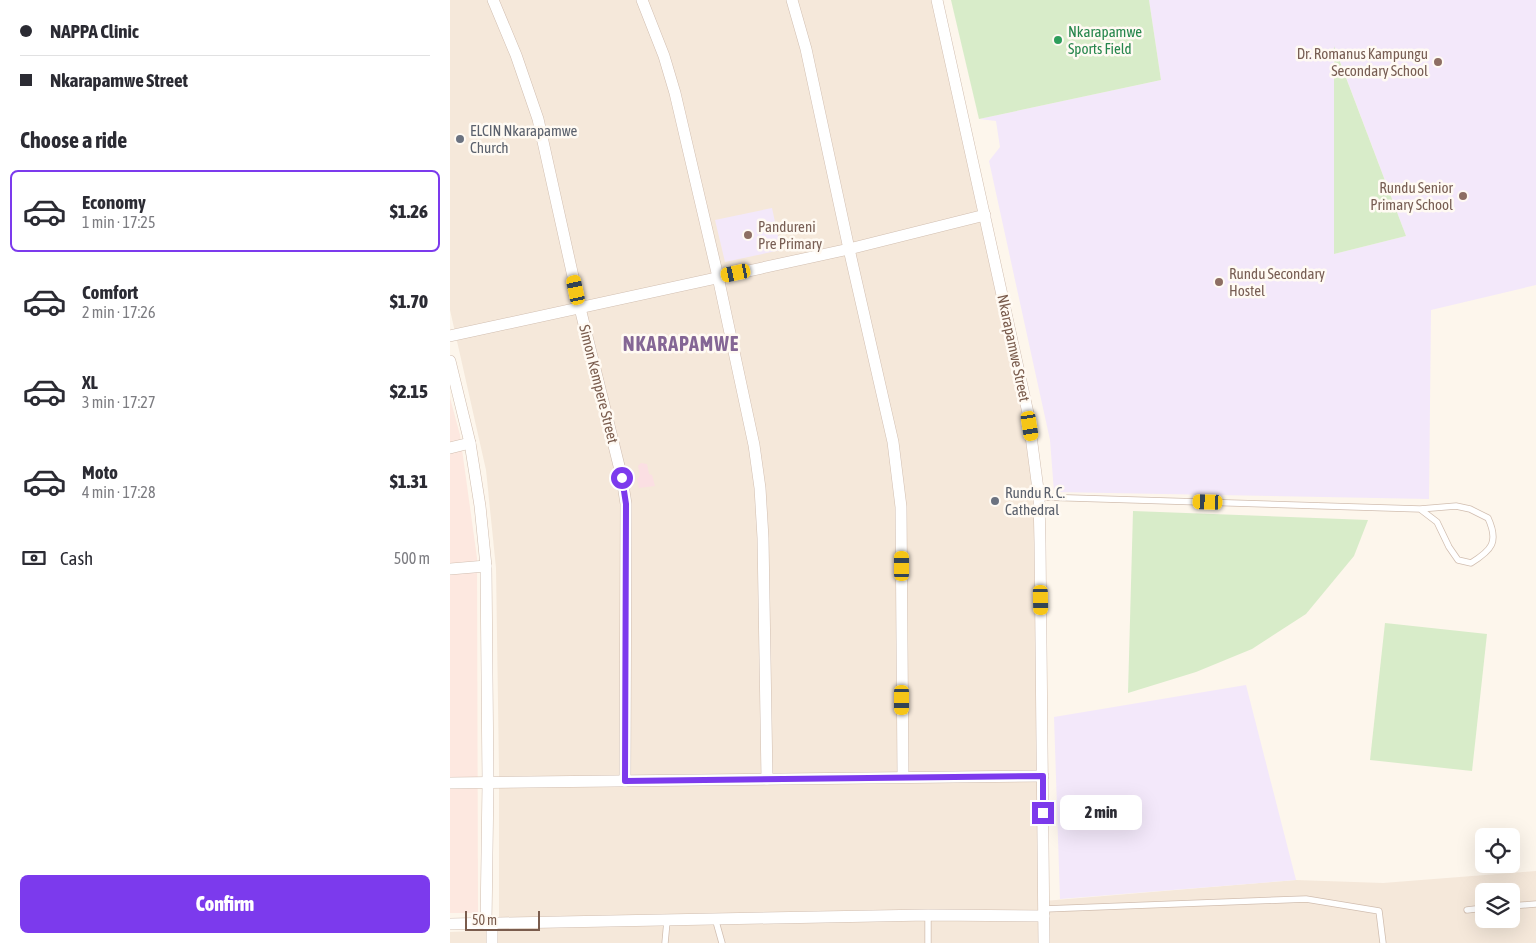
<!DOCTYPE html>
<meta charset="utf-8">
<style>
body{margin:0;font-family:"Asap Condensed",sans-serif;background:#f2f2f3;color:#2b2b33;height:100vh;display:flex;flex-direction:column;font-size:19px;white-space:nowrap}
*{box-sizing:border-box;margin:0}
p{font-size:16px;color:#7c7c81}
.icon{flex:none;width:28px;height:28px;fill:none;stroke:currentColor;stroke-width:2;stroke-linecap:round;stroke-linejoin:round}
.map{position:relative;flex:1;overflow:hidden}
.side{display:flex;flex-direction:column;background:#fff;width:450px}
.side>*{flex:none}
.banner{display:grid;align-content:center;height:110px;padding:0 20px;background:#fff}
.controls{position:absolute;left:1025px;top:828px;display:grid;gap:10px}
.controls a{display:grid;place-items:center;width:45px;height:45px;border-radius:8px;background:#fff;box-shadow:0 5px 20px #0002;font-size:25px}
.scale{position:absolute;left:15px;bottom:12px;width:75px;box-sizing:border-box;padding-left:5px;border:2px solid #7a5c4d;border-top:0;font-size:14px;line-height:18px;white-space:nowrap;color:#7a5c4d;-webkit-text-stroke:4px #fffaf3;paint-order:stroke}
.end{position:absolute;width:22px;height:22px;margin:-11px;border:6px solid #7c3aed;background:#fff;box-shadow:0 0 0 2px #fff}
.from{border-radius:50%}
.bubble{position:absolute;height:35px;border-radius:8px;background:#fff;box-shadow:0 5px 20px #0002;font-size:16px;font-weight:800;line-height:35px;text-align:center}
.car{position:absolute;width:15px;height:30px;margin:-15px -8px;border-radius:6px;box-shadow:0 0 4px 1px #0007;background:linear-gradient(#f5c518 24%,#345 0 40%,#f5c518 0 76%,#345 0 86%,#f5c518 0)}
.banner b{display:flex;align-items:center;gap:18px;height:48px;font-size:19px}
.banner b+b{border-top:1px solid #e1e1e2}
.banner i{width:12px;height:12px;background:#2b2b33}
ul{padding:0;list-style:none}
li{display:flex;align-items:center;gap:15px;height:82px;margin:0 10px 8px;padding:0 10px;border:2px solid transparent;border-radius:8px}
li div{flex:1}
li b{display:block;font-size:19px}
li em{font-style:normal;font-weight:800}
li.on{border-color:#7c3aed}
li>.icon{width:45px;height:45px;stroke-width:1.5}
h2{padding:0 20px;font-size:22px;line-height:60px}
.pay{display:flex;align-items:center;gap:12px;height:55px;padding:0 20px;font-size:19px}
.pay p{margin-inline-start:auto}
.primary-button{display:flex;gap:10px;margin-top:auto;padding:10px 20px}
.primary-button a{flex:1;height:58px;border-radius:8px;background:#7c3aed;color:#fff;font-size:20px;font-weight:800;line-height:58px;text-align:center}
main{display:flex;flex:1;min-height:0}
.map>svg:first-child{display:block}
.residential{fill:#f5e8da;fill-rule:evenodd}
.commercial{fill:#fde8e0}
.education{fill:#f3e8fa;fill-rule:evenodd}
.medical{fill:#fbdfe3}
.green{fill:#d8ecc9}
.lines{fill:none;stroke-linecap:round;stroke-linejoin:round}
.service-casing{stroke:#d1beb0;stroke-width:7}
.minor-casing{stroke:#d1beb0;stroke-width:12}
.service{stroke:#fff;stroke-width:5.5}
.minor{stroke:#fff;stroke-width:11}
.route{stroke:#7c3aed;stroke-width:6}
.leisure-dot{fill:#2e9e5b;stroke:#fffaf3;stroke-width:2}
.education-dot{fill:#8d6e63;stroke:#fffaf3;stroke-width:2}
.worship-dot{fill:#6b7280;stroke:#fffaf3;stroke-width:2}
.labels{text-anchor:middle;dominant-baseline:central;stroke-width:5;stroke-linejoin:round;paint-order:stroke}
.leisure-label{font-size:15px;fill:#27864d;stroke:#fffaf3;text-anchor:start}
.education-label{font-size:15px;fill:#785e54;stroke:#fffaf3;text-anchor:end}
.worship-label{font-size:15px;fill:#5b616d;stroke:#fffaf3;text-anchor:start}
.street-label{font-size:15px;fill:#7a5c4d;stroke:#fffaf3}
.district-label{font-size:20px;font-weight:bold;letter-spacing:1px;fill:#846695;stroke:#fffaf3}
</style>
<main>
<section class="side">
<div class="banner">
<b><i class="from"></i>NAPPA Clinic</b>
<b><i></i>Nkarapamwe Street</b>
</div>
<h2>Choose a ride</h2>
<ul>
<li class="on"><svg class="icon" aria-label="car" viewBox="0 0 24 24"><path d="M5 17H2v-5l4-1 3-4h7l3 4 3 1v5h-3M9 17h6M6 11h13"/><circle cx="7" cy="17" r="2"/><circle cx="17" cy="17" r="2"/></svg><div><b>Economy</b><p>1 min · 17:25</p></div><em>$1.26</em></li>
<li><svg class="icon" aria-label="car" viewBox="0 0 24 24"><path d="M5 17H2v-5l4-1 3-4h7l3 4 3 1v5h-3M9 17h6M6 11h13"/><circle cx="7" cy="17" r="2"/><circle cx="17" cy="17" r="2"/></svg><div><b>Comfort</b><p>2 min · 17:26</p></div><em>$1.70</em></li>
<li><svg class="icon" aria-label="car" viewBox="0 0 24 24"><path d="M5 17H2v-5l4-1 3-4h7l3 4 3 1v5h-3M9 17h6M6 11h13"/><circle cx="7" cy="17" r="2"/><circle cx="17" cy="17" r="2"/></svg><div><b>XL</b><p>3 min · 17:27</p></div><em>$2.15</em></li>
<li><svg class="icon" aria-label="car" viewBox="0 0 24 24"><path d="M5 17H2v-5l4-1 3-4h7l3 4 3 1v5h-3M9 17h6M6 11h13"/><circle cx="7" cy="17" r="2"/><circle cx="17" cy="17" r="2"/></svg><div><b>Moto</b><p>4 min · 17:28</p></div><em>$1.31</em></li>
</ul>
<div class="pay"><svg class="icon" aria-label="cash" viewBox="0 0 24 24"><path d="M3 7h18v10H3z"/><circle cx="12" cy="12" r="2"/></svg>Cash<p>500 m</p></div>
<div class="primary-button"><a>Confirm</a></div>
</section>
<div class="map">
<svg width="1086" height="943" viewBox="0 0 1086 943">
<rect width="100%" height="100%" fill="#fdf6ec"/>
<!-- residential -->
<path class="residential" d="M 0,0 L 487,0 L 584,453 L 594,901 L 846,880 L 933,883 L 1086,871 L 1086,943 L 0,943 L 0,932 L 49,930 L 49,770 L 46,568 L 36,470 L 0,310 ZM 1034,891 L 1061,891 L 1061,919 L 1034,919 Z"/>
<!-- commercial -->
<path class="commercial" d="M 0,398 L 10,435 L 27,558 L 28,913 L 0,913 Z"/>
<!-- education -->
<g class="education">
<path d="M 699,0 L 1086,0 L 1086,285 L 981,310 L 979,499 L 604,492 L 600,440 L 539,161 L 550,147 L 546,121 L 529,119 L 711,80 ZM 885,48 L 956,236 L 884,254 Z"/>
<path d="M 322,208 L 331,250 L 275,262 L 265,220 Z"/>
<path d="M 796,685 L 846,880 L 610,899 L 604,717 Z"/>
</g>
<!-- medical -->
<path class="medical" d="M 191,463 L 197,464 L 199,474 L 202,475 L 205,486 L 189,488 L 187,479 L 190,476 L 188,466 Z"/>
<!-- green -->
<g class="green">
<path d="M 501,0 L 699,0 L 711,80 L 529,119 Z"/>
<path d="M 884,46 L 956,236 L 884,254 Z"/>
<path d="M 683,511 L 918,520 L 904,556 L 856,614 L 802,649 L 746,672 L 678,693 Z"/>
<path d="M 935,623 L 1037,634 L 1022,771 L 920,760 Z"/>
</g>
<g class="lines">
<!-- service casing -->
<g class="service-casing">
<g id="service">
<path d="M 589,497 L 970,509 L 987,522 L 999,547 L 1008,560 L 1021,563 C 1042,550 1049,542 1038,518 L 1020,509 L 1006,506 L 970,509"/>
<path d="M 1061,906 L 1086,904"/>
<path d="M 594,909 L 856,899 L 929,911 L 933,943"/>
<path d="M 1017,910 L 1034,908"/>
<path d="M 265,918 L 272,943"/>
<path d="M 215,943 L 217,921"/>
<path d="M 478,943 L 478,915"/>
</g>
</g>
<!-- minor casing -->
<g class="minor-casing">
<g id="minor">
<path d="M 43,0 L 66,55 L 88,119 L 130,308 L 172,478 L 176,504 L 175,781"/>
<path d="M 192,0 L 214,56 L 225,93 L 268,277 L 304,445 L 310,488 L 313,538 L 317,779"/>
<path d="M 342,0 L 356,49 L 399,249 L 443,442 L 451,507 L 453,777"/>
<path d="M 487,0 L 578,413 L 589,497 L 590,543 L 594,943"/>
<path d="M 0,336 L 399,249 L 535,215"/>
<path d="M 0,361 L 20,443 L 30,506 L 36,566 L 38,783 L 36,924"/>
<path d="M 0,448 L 20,443"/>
<path d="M 0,569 L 36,566"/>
<path d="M 0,783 L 593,776"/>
<path d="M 0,924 L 478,915 L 594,916"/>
<path d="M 42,943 L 42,924"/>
</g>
</g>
<!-- service -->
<use href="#service" class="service"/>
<!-- minor -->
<use href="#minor" class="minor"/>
</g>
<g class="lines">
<!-- route -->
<path class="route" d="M 172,478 L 176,504 L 175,781 L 593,776 L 593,813"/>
</g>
<!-- markers -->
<circle class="leisure-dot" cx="608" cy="40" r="5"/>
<g class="education-dot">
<circle cx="988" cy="62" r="5"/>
<circle cx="1013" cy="196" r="5"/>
<circle cx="298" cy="235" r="5"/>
<circle cx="769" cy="282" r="5"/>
</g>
<g class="worship-dot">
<circle cx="10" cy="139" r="5"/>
<circle cx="545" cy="501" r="5"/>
</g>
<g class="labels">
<!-- leisure labels -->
<g class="leisure-label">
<text x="618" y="31">Nkarapamwe<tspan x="618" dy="17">Sports Field</tspan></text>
</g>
<!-- education labels -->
<g class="education-label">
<text x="978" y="53">Dr. Romanus Kampungu<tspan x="978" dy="17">Secondary School</tspan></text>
<text x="1003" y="187">Rundu Senior<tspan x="1003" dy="17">Primary School</tspan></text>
<text x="308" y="226" text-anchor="start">Pandureni<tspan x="308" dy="17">Pre Primary</tspan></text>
<text x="779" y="273" text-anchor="start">Rundu Secondary<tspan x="779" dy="17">Hostel</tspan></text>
</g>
<!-- worship labels -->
<g class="worship-label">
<text x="20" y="130">ELCIN Nkarapamwe<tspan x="20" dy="17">Church</tspan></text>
<text x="555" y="492">Rundu R. C.<tspan x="555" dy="17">Cathedral</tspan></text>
</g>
<!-- street labels -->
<g class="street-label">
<text transform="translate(564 348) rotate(78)">Nkarapamwe Street</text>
<text transform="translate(149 384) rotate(76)">Simon Kempere Street</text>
</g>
<!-- district labels -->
<g class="district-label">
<text x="231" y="343">NKARAPAMWE</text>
</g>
</g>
</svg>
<div class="controls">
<a><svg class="icon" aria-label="locate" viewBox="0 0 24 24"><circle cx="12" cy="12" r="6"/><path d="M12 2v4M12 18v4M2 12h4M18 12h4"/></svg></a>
<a><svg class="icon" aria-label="layers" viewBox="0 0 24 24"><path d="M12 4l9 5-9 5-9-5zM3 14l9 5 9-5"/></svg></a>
</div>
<div class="scale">50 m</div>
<i class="end from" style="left:172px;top:478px"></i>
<i class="end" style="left:593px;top:813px"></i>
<div class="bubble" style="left:610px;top:795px;width:82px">2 min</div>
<i class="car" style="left:286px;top:273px;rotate:258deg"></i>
<i class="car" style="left:126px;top:290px;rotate:348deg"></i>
<i class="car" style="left:580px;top:426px;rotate:171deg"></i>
<i class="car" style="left:758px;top:502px;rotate:272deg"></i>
<i class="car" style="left:452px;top:566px;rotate:0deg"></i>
<i class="car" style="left:591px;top:600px;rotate:179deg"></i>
<i class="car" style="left:452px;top:700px;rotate:180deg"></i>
</div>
</main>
